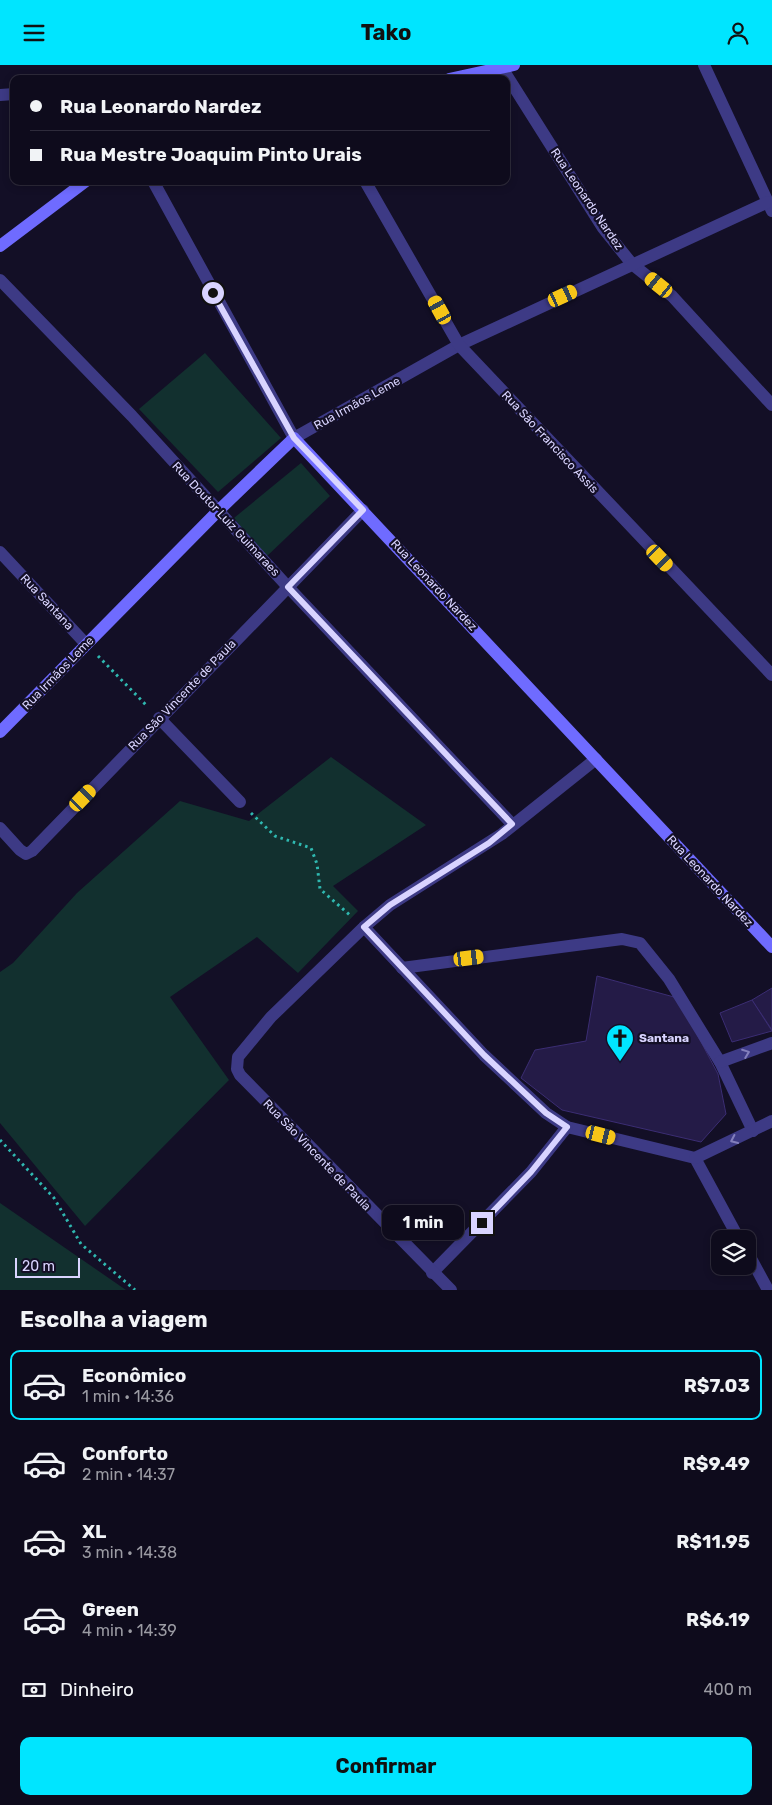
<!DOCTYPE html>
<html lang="pt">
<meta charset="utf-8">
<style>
body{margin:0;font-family:Rubik,sans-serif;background:#1c1929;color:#f1f3f6;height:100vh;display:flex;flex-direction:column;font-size:19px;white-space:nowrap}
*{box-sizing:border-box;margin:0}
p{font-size:16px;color:#9b9ba3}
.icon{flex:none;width:28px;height:28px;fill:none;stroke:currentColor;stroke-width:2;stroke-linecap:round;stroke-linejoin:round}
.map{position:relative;height:1225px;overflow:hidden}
.panel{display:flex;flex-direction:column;background:#0e0b1c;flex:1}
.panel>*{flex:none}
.hud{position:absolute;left:10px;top:10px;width:500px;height:110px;border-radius:10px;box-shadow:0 2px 8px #0003,0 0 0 1px #2e2b3b;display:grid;align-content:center;height:110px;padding:0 20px;background:#0e0b1c}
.buttons{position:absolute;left:711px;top:1165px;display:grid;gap:10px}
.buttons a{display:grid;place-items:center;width:45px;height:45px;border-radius:10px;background:#0e0b1c;box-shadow:0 2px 8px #0003,0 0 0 1px #2e2b3b;font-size:25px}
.scale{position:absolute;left:15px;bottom:12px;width:65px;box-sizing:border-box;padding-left:5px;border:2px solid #d9d4ff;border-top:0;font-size:14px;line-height:18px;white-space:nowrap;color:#d9d4ff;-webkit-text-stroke:4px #130f26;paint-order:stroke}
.end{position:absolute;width:22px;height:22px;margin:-11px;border:6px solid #d9d4ff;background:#111;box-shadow:0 0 0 2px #111}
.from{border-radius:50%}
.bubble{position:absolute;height:35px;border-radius:10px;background:#0e0b1c;box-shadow:0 2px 8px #0003,0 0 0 1px #2e2b3b;font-size:16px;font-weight:700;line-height:35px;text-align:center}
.car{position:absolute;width:15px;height:30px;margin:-15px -8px;border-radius:6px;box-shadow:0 0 4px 1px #0007;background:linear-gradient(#f5c518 24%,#345 0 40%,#f5c518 0 76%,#345 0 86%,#f5c518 0)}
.hud b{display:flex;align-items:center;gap:18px;height:48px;font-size:19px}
.hud b+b{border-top:1px solid #2e2b3b}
.hud i{width:12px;height:12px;background:#f1f3f6}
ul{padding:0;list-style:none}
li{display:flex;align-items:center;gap:15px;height:70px;margin:0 10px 8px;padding:0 10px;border:2px solid transparent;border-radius:10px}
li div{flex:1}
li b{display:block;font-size:19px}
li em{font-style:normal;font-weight:700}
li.current{border-color:#00e5ff}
li>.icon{width:45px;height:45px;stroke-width:1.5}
h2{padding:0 20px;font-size:22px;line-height:60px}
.pay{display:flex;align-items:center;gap:12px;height:55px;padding:0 20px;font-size:19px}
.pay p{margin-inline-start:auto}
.button{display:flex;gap:10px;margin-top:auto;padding:10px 20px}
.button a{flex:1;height:58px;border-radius:10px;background:#00e5ff;color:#111;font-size:20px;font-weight:700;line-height:58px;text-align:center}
header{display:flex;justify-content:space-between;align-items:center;height:65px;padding:0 20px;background:#00e5ff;color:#111;font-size:22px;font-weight:700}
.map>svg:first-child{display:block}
.green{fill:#12302f}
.building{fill:#241b47;stroke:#3b2d73}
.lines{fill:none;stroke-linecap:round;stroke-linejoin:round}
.path{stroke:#2fb8b0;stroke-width:3;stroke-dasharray:2.5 4;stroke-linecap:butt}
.street{stroke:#3d3a85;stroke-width:12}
.secondary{stroke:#6f6bff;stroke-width:12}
.oneway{stroke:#837fbc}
.route{stroke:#d9d4ff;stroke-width:6}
.labels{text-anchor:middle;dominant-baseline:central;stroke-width:4.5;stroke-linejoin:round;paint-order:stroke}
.street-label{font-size:12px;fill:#d9d4ff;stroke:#130f26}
.poi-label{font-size:12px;font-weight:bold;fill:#d9d4ff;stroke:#130f26;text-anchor:start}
</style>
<header><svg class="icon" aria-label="menu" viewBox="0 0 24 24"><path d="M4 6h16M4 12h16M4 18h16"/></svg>Tako<svg class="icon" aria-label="person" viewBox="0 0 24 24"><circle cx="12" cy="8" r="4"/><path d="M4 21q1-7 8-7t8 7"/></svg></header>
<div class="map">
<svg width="772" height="1225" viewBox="0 0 772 1225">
<rect width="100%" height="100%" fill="#130f26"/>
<!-- green -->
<g class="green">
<path d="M 205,288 L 281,373 L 218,427 L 139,344 Z"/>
<path d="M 301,398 L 330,431 L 265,493 L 234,453 Z"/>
<path d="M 331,692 L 426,760 L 333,821 L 358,846 L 298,908 L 257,872 L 170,932 L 229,1015 L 85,1161 L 0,1058 L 0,907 L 13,898 L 77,828 L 180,736 L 249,756 Z"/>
<path d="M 0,1138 L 126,1225 L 0,1225 Z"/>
</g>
<!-- building -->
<g class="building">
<path d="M 597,911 L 674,932 L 691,958 L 718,1009 L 726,1049 L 701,1077 L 562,1045 L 521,1013 L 535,985 L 586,976 Z"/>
<path d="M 772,923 L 772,965 L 752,935 Z"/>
<path d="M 752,935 L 772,966 L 732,977 L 720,948 Z"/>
</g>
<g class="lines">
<!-- path -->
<g class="path">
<path d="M 98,591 L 148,642"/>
<path d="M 251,748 L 275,771 L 311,783 L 317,799 L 320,824 L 352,852"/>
<path d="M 0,1075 L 54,1133 L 81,1179 L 135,1225"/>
</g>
<!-- street -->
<g class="street">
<path d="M 704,0 L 772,146"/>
<path d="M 502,3 L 603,163 L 632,199 L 672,231 L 772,340"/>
<path d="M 0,30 L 14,29"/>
<path d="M 153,116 L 294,373 L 459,280 L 768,137"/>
<path d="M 365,116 L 459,280 L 772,610"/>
<path d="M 0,215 L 132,351 L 288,522 L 512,759"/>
<path d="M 0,487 L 86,579"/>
<path d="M 159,653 L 240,737"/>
<path d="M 0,763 L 20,785 L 26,789 L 32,786 L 363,445"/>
<path d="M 364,862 L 484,990 L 546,1048 L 567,1062 L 695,1093 L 739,1174"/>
<path d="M 402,903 L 622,874 L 640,878 L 669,914 L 720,997 L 753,1066"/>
<path d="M 720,997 L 772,978"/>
<path d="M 695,1093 L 772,1056"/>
<path d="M 748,1188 L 768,1225"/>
<path d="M 432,1208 L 531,1107 L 567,1062"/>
<path d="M 451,1225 L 240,1010 L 237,1004 L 238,992 L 271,952 L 364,862 L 390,840 L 502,769 L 596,694"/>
</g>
<!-- secondary -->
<g class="secondary">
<path d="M 449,14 L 514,0"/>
<path d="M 0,181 L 86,116"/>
<path d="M 0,667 L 218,446 L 294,373 L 772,882"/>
</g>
</g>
<!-- one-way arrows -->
<defs><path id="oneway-chevron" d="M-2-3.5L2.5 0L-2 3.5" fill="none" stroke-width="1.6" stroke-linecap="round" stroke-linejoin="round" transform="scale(1.25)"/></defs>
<g class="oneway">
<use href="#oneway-chevron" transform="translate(746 988) rotate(-21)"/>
<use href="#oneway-chevron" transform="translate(734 1075) rotate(155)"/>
</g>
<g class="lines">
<!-- route -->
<path class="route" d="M 213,228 L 294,373 L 363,445 L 288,522 L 512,759 L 489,778 L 390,840 L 364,862 L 484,990 L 546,1048 L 567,1062 L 531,1107 L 482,1158"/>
</g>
<!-- icons -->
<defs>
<g id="church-pin" transform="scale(1.4375)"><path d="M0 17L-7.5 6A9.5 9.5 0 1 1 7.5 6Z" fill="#00e5ff" stroke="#130f26"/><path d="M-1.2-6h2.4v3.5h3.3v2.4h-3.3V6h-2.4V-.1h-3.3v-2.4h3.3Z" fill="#111"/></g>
</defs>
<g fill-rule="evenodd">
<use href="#church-pin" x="620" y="973"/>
</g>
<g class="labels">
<!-- street labels -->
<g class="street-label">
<text transform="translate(587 134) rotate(56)">Rua Leonardo Nardez</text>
<text transform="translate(357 338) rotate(-29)">Rua Irmãos Leme</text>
<text transform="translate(550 377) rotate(47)">Rua São Francisco Assis</text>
<text transform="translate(226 454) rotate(47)">Rua Doutor Luiz Guimaraes</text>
<text transform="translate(434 520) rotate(47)">Rua Leonardo Nardez</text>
<text transform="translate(47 537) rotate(47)">Rua Santana</text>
<text transform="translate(58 608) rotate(-46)">Rua Irmãos Leme</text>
<text transform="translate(182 630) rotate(-46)">Rua São Vincente de Paula</text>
<text transform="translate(710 816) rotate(47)">Rua Leonardo Nardez</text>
<text transform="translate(317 1090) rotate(46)">Rua São Vincente de Paula</text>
</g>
<!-- poi labels -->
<g class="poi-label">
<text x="639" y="973">Santana</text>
</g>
</g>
</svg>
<div class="buttons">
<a><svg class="icon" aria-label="layers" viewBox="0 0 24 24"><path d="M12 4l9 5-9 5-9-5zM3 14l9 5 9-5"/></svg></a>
</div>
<div class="scale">20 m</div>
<i class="end from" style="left:213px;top:228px"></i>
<i class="end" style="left:482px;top:1158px"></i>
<div class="bubble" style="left:382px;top:1140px;width:82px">1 min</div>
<i class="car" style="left:659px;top:220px;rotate:309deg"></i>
<i class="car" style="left:563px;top:231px;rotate:65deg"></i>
<i class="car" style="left:440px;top:245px;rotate:331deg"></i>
<i class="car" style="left:660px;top:493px;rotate:136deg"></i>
<i class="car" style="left:83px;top:733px;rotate:44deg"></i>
<i class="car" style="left:469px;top:893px;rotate:83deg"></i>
<i class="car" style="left:601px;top:1070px;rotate:104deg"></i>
<div class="hud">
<b><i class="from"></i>Rua Leonardo Nardez</b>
<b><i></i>Rua Mestre Joaquim Pinto Urais</b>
</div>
</div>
<section class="panel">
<h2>Escolha a viagem</h2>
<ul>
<li class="current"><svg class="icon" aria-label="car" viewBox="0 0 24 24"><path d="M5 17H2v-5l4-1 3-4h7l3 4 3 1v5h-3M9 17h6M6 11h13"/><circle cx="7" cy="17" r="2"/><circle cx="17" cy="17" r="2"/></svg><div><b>Econômico</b><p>1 min · 14:36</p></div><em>R$7.03</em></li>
<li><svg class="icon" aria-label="car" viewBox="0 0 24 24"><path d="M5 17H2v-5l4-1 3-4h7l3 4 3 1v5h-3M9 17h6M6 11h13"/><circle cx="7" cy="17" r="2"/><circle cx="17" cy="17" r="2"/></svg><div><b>Conforto</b><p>2 min · 14:37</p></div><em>R$9.49</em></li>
<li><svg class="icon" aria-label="car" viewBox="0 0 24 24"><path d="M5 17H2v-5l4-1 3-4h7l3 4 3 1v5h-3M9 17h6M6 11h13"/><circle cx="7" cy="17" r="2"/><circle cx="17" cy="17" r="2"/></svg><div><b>XL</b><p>3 min · 14:38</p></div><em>R$11.95</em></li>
<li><svg class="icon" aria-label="car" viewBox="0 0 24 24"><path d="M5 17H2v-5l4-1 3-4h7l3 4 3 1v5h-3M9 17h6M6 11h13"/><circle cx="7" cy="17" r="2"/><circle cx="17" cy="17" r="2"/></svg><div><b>Green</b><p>4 min · 14:39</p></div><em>R$6.19</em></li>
</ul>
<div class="pay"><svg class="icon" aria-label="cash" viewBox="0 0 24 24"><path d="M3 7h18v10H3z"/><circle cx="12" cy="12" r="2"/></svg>Dinheiro<p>400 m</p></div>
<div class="button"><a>Confirmar</a></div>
</section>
